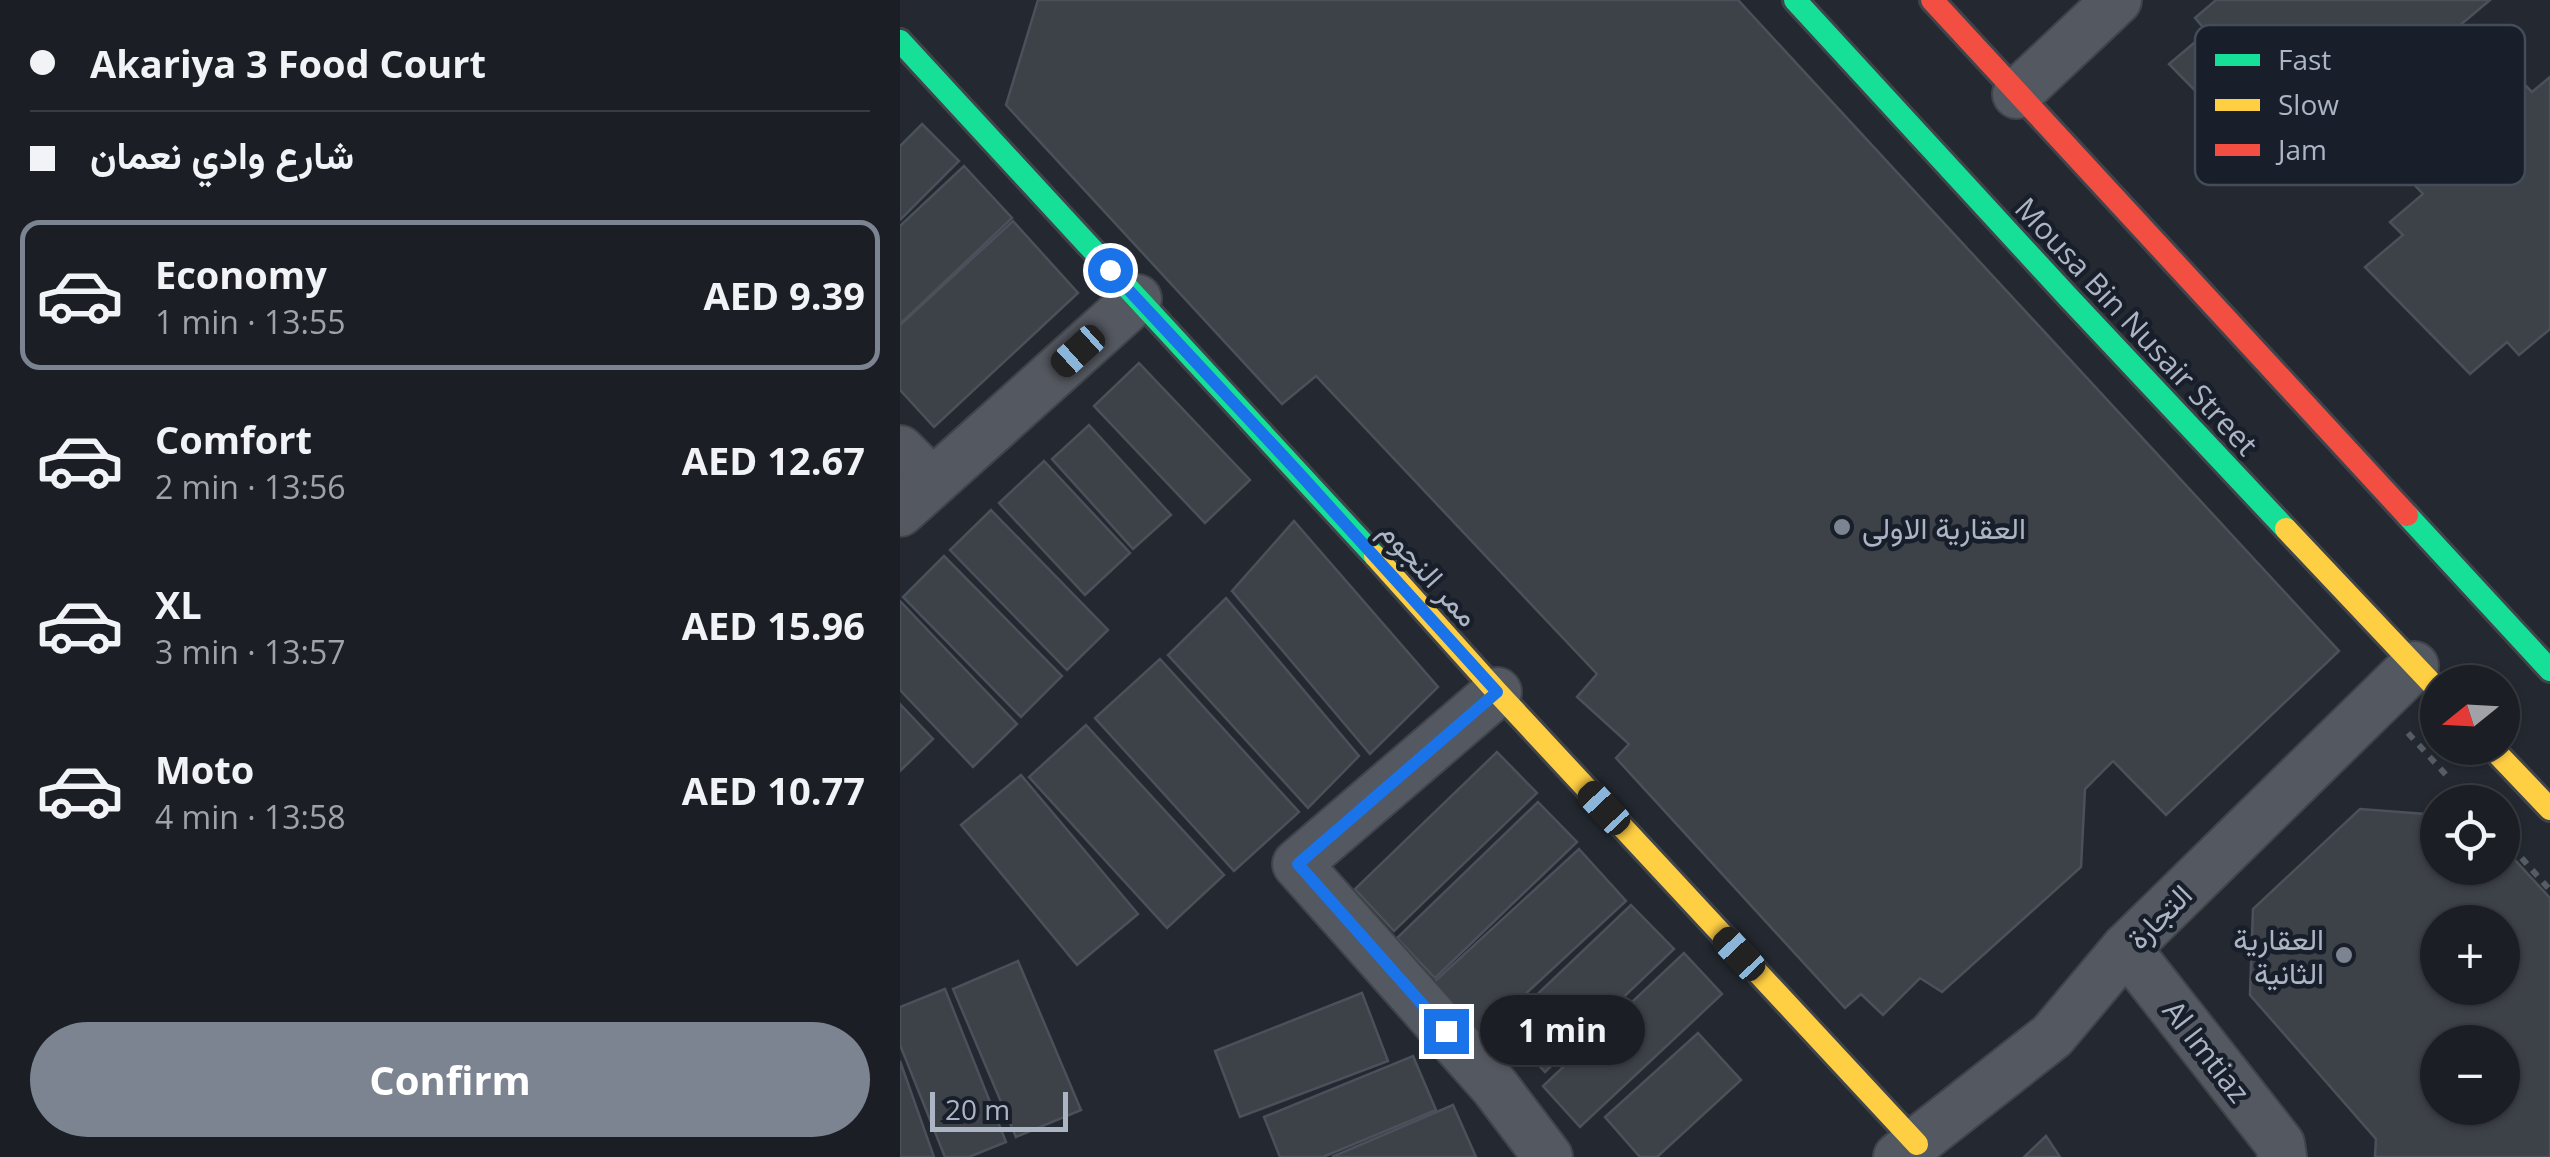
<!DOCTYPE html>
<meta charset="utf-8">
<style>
body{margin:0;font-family:"Open Sans",Vazirmatn,sans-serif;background:#282c32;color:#f1f3f6;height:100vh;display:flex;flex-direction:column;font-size:38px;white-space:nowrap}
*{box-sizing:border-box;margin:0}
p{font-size:32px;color:#a0a2a7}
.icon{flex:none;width:55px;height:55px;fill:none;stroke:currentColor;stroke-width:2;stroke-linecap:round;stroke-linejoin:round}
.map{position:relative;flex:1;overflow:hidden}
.details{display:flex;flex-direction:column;background:#1b1f25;width:900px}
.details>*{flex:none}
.top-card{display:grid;align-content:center;height:220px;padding:0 30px;background:#1b1f25}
.needle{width:65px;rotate:252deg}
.tools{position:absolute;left:1520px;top:665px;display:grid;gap:20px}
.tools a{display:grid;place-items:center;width:100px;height:100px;border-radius:50%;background:#1b1f25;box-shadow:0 2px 8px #0004,0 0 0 2px #393d42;font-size:50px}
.scale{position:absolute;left:30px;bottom:25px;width:138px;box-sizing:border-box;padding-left:10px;border:5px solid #acb5c4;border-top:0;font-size:28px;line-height:35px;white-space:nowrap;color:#acb5c4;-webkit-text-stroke:8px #181f2b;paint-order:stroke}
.end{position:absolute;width:45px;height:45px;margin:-22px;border:12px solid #1a73e8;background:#fff;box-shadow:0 0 0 5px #fff}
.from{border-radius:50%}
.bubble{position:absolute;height:70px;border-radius:35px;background:#1b1f25;box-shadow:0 2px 8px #0004,0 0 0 2px #393d42;font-size:32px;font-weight:700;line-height:70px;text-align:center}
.car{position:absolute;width:30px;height:60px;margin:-30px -15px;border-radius:12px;box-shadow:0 0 8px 2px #0007;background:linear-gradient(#222 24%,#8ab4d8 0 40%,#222 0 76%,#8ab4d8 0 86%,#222 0)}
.top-card b{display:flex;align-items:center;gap:35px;height:95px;font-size:38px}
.top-card b+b{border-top:2px solid #393d42}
.top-card i{width:25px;height:25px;background:#f1f3f6}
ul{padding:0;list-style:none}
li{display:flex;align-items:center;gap:30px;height:150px;margin:0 20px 15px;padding:0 10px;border:5px solid transparent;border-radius:20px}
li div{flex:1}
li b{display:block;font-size:38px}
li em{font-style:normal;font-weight:700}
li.selected{border-color:#7c8491}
li>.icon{width:90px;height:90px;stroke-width:1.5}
.primary-button{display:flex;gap:20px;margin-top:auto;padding:20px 30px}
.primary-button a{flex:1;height:115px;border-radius:60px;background:#7c8491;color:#fff;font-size:40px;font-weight:700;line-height:115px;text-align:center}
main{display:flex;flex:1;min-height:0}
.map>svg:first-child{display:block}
.building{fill:#3d4148;stroke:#4b515a;stroke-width:2.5;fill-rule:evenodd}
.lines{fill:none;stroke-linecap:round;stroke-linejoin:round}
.street-casing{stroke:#40444a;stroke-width:52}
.fast-casing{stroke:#40444a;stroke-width:28}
.slow-casing{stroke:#40444a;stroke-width:28}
.jam-casing{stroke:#40444a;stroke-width:28}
.path{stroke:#565c63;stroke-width:6;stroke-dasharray:8 8;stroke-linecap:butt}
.street{stroke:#545860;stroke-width:48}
.fast{stroke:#16e098;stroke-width:22}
.slow{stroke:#ffcf43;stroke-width:22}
.jam{stroke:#f24e42;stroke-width:22}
.route{stroke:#1a73e8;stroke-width:12}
.poi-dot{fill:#7c8491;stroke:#181f2b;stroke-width:4}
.labels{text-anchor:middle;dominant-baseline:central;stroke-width:9;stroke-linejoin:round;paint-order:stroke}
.street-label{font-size:30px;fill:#acb5c4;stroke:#181f2b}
.poi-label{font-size:30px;fill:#acb5c4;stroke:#181f2b;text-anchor:start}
.key{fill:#181f2b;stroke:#444c59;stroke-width:2.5}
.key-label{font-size:28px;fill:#acb5c4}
</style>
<main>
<section class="details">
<div class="top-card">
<b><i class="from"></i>Akariya 3 Food Court</b>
<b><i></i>شارع وادي نعمان</b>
</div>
<ul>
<li class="selected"><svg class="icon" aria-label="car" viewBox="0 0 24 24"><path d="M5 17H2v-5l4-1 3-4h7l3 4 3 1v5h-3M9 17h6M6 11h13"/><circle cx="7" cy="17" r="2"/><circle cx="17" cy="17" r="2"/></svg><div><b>Economy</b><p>1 min · 13:55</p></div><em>AED 9.39</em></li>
<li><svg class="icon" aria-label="car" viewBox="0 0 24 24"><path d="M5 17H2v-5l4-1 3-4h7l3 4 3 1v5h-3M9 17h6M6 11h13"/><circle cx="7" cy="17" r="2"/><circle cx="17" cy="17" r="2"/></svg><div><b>Comfort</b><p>2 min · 13:56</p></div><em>AED 12.67</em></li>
<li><svg class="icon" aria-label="car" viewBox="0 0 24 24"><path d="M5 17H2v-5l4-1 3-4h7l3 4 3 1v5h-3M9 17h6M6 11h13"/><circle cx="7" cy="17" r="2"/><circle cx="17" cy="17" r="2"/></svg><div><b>XL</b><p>3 min · 13:57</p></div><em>AED 15.96</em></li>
<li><svg class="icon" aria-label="car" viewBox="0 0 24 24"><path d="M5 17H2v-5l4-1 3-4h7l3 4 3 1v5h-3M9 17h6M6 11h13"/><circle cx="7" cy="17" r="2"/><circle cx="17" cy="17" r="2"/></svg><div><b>Moto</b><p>4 min · 13:58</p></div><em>AED 10.77</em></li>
</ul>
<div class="primary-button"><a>Confirm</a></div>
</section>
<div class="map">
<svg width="1650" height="1157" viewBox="0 0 1650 1157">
<rect width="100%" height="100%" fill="#242931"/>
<!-- building -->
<g class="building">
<path d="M 138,0 L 838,0 L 1439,651 L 1266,815 L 1213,761 L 1185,789 L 1181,867 L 1042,992 L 1020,978 L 983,1015 L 961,994 L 945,1008 L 716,758 L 729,744 L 677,697 L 697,674 L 416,376 L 382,404 L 106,105 Z"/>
<path d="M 1316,0 L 1590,0 L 1559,26 L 1571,38 L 1531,72 L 1547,87 L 1517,113 L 1506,101 L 1470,131 L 1460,121 L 1424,151 L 1412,139 L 1374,171 L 1269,64 L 1307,32 L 1295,18 Z"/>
<path d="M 1650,77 L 1650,329 L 1619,355 L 1607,342 L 1570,374 L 1465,267 L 1503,235 L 1490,222 L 1523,194 L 1509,179 L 1550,143 L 1539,132 L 1578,99 L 1587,109 L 1620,80 L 1632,92 Z"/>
<path d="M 22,124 L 59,161 L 0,220 L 0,146 Z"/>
<path d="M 64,166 L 112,218 L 0,324 L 0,226 Z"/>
<path d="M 113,221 L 178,293 L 34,427 L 0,390 L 0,325 Z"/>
<path d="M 239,363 L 350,480 L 305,523 L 194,406 Z"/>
<path d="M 189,425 L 271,515 L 233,549 L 152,459 Z"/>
<path d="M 144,461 L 230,553 L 185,595 L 99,503 Z"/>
<path d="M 91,510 L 208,630 L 167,670 L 50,550 Z"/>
<path d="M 394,521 L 538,687 L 470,754 L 332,591 Z"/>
<path d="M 44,556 L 162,676 L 121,717 L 3,597 Z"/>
<path d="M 326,598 L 459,756 L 408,808 L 268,655 Z"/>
<path d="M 0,601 L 117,724 L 73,767 L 0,690 Z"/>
<path d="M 260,659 L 399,812 L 334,871 L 195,718 Z"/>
<path d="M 0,704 L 33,739 L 0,771 Z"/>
<path d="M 186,725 L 324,875 L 267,928 L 129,777 Z"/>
<path d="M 597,752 L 637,793 L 494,931 L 455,889 Z"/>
<path d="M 121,775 L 238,914 L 177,965 L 61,825 Z"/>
<path d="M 638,802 L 677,842 L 535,978 L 497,938 Z"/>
<path d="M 1460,809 L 1538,815 L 1538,868 L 1602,868 L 1602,846 L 1650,898 L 1650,1157 L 1475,1157 L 1476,1139 L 1350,995 L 1353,909 ZM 1538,922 L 1602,922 L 1602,988 L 1538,988 ZM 1538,1042 L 1602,1042 L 1602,1108 L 1538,1108 Z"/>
<path d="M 679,849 L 726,901 L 581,1035 L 533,983 Z"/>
<path d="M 731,905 L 774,949 L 645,1072 L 603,1027 Z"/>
<path d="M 784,953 L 822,994 L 680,1127 L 643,1086 Z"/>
<path d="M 118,961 L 181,1110 L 116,1137 L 53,989 Z"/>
<path d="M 45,989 L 106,1142 L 69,1157 L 45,1157 L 0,1045 L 0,1007 Z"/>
<path d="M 462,993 L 488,1061 L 340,1117 L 315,1051 Z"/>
<path d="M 798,1033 L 841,1080 L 757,1157 L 740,1157 L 705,1117 Z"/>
<path d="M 513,1056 L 536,1110 L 423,1157 L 380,1157 L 364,1117 Z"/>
<path d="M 0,1061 L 34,1157 L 0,1157 Z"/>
<path d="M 553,1105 L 576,1157 L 432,1157 Z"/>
<path d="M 1146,1136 L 1160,1157 L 1124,1157 Z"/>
</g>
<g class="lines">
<!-- street casing -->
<g class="street-casing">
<g id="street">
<path d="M 1117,94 L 1217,0"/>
<path d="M 0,450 L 31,481"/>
<path d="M 0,512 L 237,299"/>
<path d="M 597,692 L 397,864 L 595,1087 L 648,1157"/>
<path d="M 1226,948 L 1380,1144 L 1382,1157"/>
<path d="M 998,1157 L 1152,1036 L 1226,948 L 1514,666"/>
</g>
</g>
<!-- fast casing -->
<g class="fast-casing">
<g id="fast">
<path d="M 895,0 L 1169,298 L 1386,529"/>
<path d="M 0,41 L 475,556"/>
<path d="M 1507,515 L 1650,670"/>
</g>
</g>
<!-- slow casing -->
<g class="slow-casing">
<g id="slow">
<path d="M 1386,529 L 1538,690"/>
<path d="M 475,556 L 597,692 L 1017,1144"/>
<path d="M 1592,748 L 1650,809"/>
</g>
</g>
<!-- jam casing -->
<g class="jam-casing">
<path id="jam" d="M 1032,0 L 1507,515"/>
</g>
<!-- path -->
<g class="path">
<path d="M 1508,733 L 1547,776"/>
<path d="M 1611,846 L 1650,890"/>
</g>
<!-- street -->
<use href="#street" class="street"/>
<!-- fast -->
<use href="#fast" class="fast"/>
<!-- slow -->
<use href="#slow" class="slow"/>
<!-- jam -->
<use href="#jam" class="jam"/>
</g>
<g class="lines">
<!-- route -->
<path class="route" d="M 210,270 L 398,472 L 597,692 L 398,864 L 546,1031"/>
</g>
<!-- markers -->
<g class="poi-dot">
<circle cx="942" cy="527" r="10"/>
<circle cx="1444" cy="955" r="10"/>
</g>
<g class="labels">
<!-- street labels -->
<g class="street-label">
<text transform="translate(1237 326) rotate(47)">Mousa Bin Nusair Street</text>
<text transform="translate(530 573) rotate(48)">ممر النجوم</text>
<text transform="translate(1259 916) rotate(-45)">التجارة</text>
<text transform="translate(1307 1051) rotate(52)">Al Imtiaz</text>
</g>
<!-- poi labels -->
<g class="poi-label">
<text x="962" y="527">العقارية الاولى</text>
<text x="1424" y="938" text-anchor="end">العقارية<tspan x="1424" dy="34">الثانية</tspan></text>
</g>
</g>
<!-- legend -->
<rect x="1295" y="25" width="330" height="160" rx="15" class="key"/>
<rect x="1315" y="54" width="45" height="12" fill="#16e098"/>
<rect x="1315" y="99" width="45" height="12" fill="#ffcf43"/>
<rect x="1315" y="144" width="45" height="12" fill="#f24e42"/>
<g class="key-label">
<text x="1378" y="70">Fast</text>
<text x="1378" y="115">Slow</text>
<text x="1378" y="160">Jam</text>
</g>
</svg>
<div class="tools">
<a><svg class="needle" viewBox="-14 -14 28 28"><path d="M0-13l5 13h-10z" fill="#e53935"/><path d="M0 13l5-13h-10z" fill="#a0a2a7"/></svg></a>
<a><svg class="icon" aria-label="locate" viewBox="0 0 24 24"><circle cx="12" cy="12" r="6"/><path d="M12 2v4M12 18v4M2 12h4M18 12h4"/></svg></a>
<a>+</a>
<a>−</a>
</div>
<div class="scale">20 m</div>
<i class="end from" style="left:210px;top:270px"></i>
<i class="end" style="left:546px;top:1031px"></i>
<div class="bubble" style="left:580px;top:995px;width:165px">1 min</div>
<i class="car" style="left:178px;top:351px;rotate:228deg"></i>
<i class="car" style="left:704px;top:808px;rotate:317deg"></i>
<i class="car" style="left:839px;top:954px;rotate:317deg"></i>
</div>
</main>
